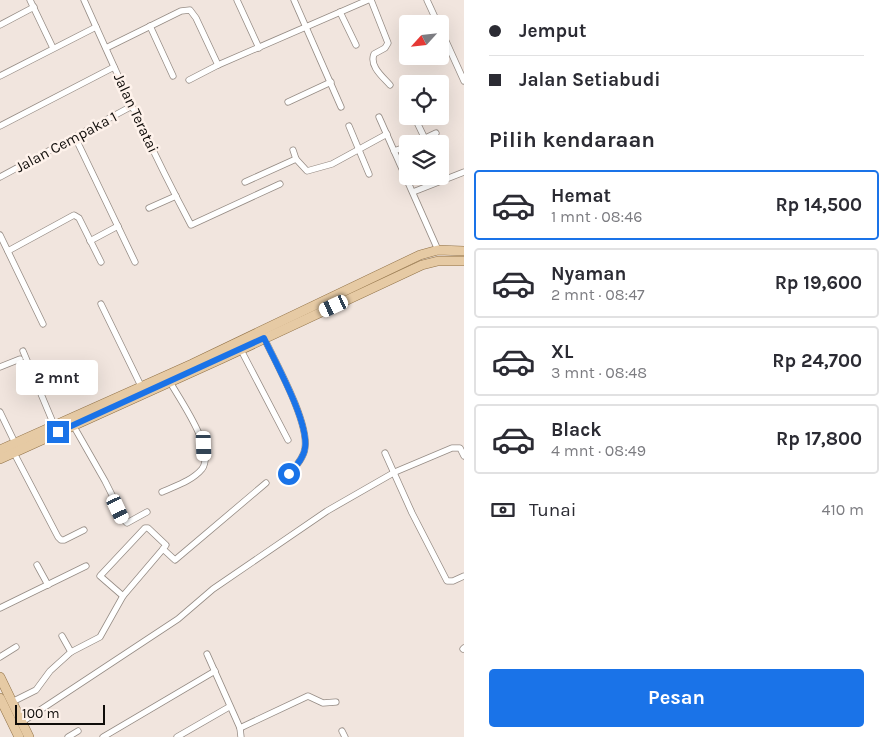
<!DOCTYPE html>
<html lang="id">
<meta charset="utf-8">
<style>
body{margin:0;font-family:Karla,sans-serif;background:#f7f7f7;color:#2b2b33;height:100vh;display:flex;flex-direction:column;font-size:19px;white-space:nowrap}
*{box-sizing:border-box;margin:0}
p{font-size:16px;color:#7c7c81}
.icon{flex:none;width:28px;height:28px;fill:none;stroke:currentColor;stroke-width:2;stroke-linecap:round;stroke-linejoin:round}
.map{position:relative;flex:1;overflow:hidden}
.panel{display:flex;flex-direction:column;background:#fff;width:425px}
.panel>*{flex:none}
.top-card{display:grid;align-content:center;height:110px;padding:0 25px;background:#fff}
.needle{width:32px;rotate:243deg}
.tools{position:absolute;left:399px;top:15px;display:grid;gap:10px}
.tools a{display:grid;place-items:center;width:50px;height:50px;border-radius:5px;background:#fff;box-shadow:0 5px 20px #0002;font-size:25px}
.scale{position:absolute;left:15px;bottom:12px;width:90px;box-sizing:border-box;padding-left:5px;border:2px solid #0f0c09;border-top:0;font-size:14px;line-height:18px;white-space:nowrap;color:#0f0c09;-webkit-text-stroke:4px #fef2eb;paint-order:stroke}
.end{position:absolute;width:22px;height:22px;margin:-11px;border:6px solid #1a73e8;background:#fff;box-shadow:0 0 0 2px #fff}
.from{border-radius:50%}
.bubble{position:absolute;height:35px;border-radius:5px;background:#fff;box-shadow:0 5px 20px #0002;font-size:16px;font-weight:700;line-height:35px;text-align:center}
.car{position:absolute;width:15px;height:30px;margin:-15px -8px;border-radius:6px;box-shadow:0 0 4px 1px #0007;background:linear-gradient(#fff 24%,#345 0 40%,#fff 0 76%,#345 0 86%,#fff 0)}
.top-card b{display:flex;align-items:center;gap:18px;height:48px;font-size:19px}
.top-card b+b{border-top:1px solid #e1e1e2}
.top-card i{width:12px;height:12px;background:#2b2b33}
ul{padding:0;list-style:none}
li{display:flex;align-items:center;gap:15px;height:70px;margin:0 10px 8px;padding:0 15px;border:2px solid #e1e1e2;border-radius:5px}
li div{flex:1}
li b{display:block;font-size:19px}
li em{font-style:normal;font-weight:700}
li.active{border-color:#1a73e8}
li>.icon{width:45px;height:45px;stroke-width:1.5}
h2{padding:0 25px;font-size:22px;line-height:60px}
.pay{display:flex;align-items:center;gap:12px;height:55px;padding:0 25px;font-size:19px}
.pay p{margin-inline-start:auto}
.action{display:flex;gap:10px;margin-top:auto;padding:10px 25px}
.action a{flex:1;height:58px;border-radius:5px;background:#1a73e8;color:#fff;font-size:20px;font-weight:700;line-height:58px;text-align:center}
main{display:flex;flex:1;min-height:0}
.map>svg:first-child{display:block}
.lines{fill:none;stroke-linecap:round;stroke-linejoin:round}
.street-casing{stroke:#968c85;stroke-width:7}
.primary-casing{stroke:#907146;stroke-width:10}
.street{stroke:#fff;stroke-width:5.5}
.primary{stroke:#e6caa4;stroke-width:9}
.route{stroke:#1a73e8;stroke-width:6}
.labels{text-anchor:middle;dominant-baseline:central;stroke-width:5;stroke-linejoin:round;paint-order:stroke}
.street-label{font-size:15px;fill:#0f0c09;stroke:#fef2eb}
</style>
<main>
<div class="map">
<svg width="464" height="737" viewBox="0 0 464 737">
<rect width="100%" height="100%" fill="#f1e5de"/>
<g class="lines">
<!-- street casing -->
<g class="street-casing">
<g id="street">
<path d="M 30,0 L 53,48"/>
<path d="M 84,0 C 118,76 152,152 191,225 L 280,184"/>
<path d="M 237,0 L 259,48"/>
<path d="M 294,0 L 341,107"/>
<path d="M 371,0 L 388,43 L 385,48 L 374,54 C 369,66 383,77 390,85"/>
<path d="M 427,0 L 438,24"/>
<path d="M 340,12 L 356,45"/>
<path d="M 0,25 L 34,7"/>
<path d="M 150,26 L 173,76"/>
<path d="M 440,28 L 464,81"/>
<path d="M 106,48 L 181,11 L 190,10 L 196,18 L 218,65"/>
<path d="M 0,76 L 96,27"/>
<path d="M 189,80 L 218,65 L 368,0"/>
<path d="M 288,102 L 331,82"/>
<path d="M 414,116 L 425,139"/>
<path d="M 379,117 L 438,250"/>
<path d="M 0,126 L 114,67"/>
<path d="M 349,126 L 369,174"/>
<path d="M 75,137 L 135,262"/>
<path d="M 413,144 L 436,133"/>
<path d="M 293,150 L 296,159 L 307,171 L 332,164 L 387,134"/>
<path d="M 394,151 L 408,146"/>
<path d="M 0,177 L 132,106"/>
<path d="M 245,182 L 296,159"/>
<path d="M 413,192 L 464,172"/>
<path d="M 149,208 L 176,196"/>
<path d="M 0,235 L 43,324"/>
<path d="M 90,241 L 118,226"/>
<path d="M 8,251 L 74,215 L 79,218 L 101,262"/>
<path d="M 101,304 L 141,386"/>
<path d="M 264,338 C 276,363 309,422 305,448 C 304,458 295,467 289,474"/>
<path d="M 241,350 L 288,440"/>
<path d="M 23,351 L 54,425"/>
<path d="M 0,367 L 20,359"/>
<path d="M 0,412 L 15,443"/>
<path d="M 73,425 L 105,481 L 125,521 L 127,523 L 147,512"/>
<path d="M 14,453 L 58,537 L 61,540 L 64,540 L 84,530"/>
<path d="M 385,453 L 412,513 L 447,581 L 453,581 L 464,576"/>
<path d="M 162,492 C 175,486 192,481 202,469 C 216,450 180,400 170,382"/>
<path d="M 37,565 L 48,585"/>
<path d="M 123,596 L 100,576 L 145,528 L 148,528 L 166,545 L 163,549"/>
<path d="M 0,608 L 86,566"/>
<path d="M 62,636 L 71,652"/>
<path d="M 463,649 L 464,648"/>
<path d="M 207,654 L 240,728 L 241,737"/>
<path d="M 0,657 L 16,647"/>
<path d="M 12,702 L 36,690 L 50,671 L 71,652 L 100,637 L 123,596 L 163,549 L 175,560 L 266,483"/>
<path d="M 22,722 L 178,619 L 213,589 L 327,511 L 395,472 L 452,448 L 460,448 L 464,456"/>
<path d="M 240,728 L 308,696 L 323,703 L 336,702"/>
<path d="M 342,731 L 345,737"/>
<path d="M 68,737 L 78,731"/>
<path d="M 103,737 L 215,671"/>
<path d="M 177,737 L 229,707"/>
</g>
</g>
<!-- primary casing -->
<g class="primary-casing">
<g id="primary">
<path d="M 0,450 L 192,364 L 420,255 L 438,250 L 464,251"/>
<path d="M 0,459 L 221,359 L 422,265 L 438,261 L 464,261"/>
<path d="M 0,677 L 29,737"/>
<path d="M 0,698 L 19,737"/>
</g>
</g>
<!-- street -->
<use href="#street" class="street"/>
<!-- primary -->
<use href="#primary" class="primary"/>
</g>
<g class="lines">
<!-- route -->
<path class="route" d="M 58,432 L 264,338 C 276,364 309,422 305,448 C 304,458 295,467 289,474"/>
</g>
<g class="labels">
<!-- street labels -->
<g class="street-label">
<text transform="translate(136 113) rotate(65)">Jalan Teratai</text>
<text transform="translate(66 142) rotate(-28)">Jalan Cempaka 1</text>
</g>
</g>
</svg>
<div class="tools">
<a><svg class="needle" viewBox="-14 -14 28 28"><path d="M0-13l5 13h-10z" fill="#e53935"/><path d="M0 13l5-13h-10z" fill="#7c7c81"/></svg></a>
<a><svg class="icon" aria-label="locate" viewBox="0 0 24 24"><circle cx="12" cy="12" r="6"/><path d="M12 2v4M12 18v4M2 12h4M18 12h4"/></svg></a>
<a><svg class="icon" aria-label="layers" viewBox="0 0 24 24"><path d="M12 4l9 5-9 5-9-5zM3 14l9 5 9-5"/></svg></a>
</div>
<div class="scale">100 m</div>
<i class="end from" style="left:289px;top:474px"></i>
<i class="end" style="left:58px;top:432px"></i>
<div class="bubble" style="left:16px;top:360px;width:82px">2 mnt</div>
<i class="car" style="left:334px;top:306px;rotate:245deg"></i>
<i class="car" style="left:204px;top:446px;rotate:178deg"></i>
<i class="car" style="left:118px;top:509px;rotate:155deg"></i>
</div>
<section class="panel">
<div class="top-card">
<b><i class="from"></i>Jemput</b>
<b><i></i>Jalan Setiabudi</b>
</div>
<h2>Pilih kendaraan</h2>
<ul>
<li class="active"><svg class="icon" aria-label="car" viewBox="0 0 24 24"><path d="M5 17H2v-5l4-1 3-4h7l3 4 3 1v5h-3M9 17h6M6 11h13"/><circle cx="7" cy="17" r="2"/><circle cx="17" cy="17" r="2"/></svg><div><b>Hemat</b><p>1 mnt · 08:46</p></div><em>Rp 14,500</em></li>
<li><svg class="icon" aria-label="car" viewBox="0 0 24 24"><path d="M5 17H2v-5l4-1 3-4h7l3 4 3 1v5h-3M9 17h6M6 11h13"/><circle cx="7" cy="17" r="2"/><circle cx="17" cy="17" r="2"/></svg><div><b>Nyaman</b><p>2 mnt · 08:47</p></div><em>Rp 19,600</em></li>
<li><svg class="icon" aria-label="car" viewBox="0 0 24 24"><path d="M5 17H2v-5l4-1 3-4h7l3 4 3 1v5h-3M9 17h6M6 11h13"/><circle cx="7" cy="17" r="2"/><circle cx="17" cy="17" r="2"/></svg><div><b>XL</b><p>3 mnt · 08:48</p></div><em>Rp 24,700</em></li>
<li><svg class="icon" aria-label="car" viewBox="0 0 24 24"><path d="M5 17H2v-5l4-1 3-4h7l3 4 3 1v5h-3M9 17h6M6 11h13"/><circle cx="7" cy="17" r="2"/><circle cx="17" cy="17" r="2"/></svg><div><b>Black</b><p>4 mnt · 08:49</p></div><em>Rp 17,800</em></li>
</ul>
<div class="pay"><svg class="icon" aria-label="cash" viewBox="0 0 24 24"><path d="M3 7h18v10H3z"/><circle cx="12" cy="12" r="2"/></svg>Tunai<p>410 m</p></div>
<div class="action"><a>Pesan</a></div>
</section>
</main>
